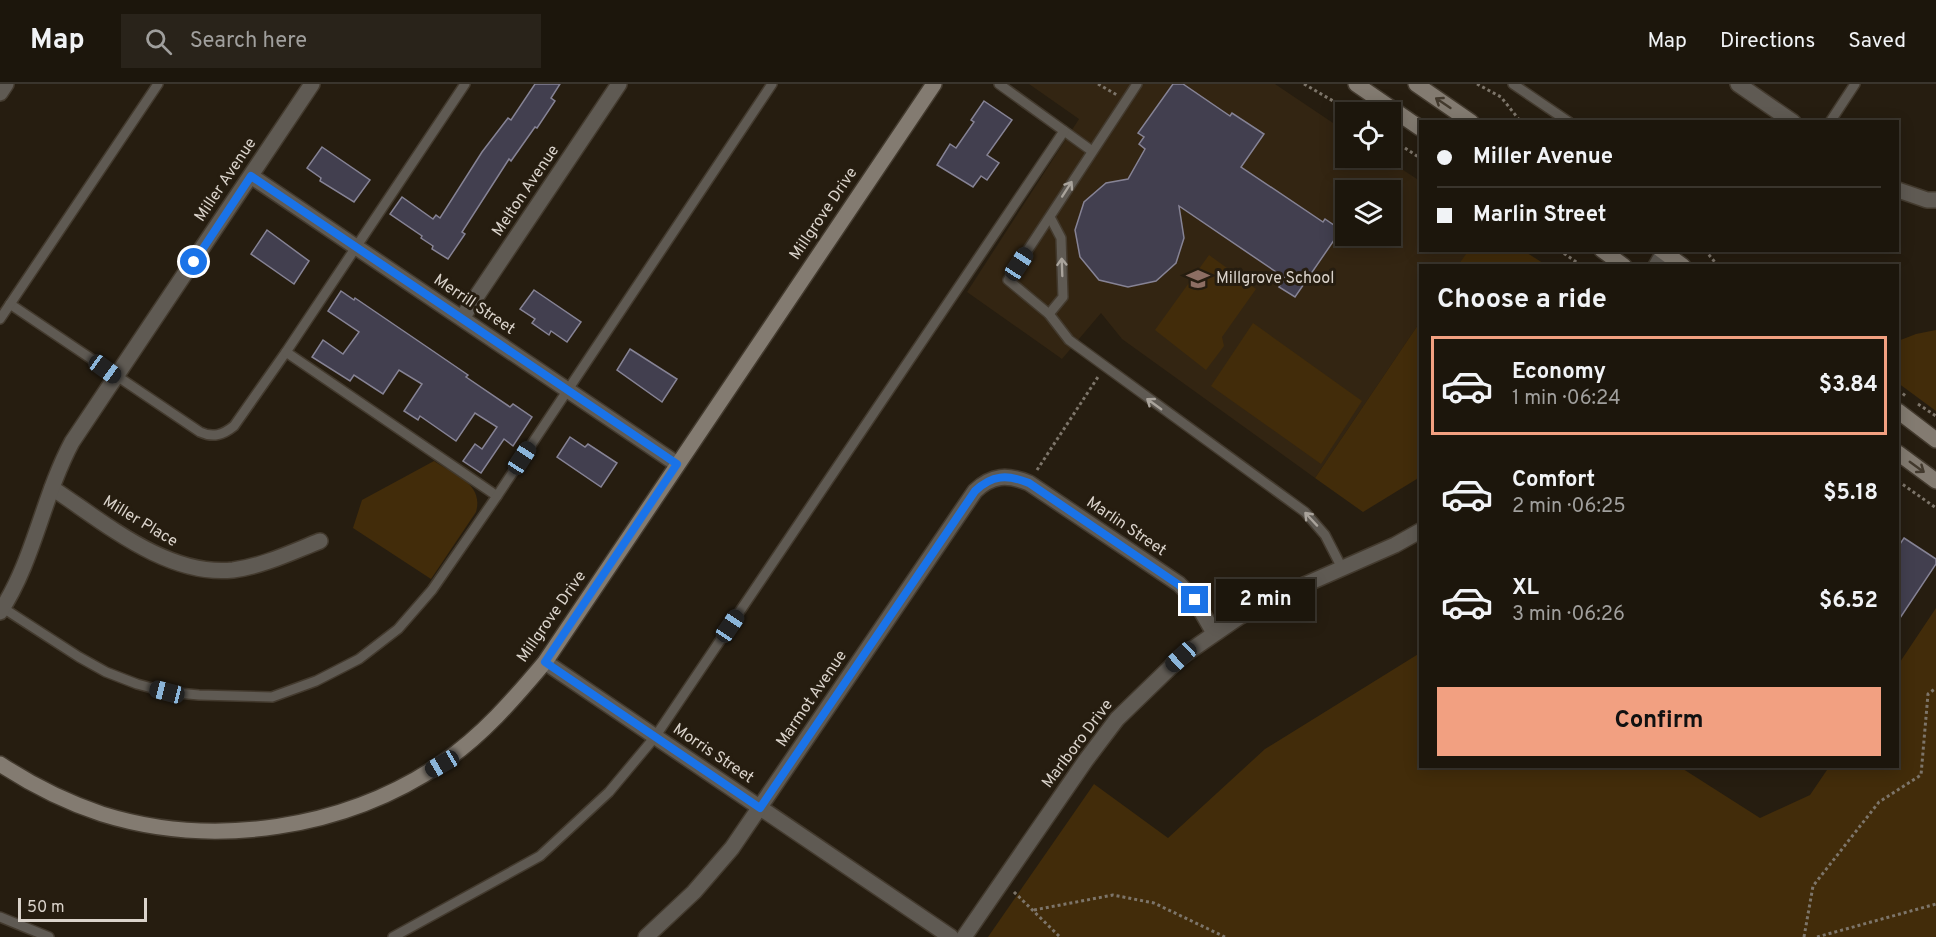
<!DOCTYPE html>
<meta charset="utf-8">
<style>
body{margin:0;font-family:Overpass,sans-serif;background:#29231a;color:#f1f3f6;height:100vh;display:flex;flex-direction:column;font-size:22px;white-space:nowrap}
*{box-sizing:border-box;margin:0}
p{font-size:20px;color:#a09f9d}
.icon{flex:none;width:33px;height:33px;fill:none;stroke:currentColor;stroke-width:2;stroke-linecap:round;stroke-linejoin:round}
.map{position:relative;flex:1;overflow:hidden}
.side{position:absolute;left:1419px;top:180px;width:480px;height:504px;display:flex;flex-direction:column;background:#1c160c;border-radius:0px;box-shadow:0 3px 15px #0003,0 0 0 2px #3a352d}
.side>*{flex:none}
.top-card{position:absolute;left:1419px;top:36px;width:480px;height:132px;border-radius:0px;box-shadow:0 3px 15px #0003,0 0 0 2px #3a352d;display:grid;align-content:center;height:132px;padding:0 18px;background:#1c160c}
.buttons{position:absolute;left:1335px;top:18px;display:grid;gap:12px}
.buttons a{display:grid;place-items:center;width:66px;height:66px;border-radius:0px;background:#1c160c;box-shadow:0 3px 15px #0003,0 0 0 2px #3a352d;font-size:30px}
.scale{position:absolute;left:18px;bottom:15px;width:129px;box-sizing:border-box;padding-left:6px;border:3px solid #dad3cb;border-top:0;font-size:16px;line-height:21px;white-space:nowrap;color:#dad3cb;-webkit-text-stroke:4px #261d10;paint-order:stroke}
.end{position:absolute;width:27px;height:27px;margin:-14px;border:8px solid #1a73e8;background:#fff;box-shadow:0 0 0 3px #fff}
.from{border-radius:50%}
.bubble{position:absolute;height:42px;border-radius:0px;background:#1c160c;box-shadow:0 3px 15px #0003,0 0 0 2px #3a352d;font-size:20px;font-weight:700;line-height:42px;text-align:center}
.car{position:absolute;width:18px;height:36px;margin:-18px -9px;border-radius:8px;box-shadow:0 0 4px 2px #0007;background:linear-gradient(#222 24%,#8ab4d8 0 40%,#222 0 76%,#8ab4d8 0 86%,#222 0)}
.top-card b{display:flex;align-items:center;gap:21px;height:57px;font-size:22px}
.top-card b+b{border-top:2px solid #3a352d}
.top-card i{width:15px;height:15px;background:#f1f3f6}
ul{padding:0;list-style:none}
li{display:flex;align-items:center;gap:18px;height:99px;margin:0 12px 9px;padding:0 6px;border:3px solid transparent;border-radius:0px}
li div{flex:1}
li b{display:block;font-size:22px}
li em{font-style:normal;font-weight:700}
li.on{border-color:#f2a081}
li>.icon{width:54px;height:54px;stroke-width:1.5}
h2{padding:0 18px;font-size:27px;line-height:72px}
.primary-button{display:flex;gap:12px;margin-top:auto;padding:12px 18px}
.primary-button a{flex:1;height:69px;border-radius:0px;background:#f2a081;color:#111;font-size:24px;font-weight:700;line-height:69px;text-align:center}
header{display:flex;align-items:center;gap:36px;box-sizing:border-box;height:84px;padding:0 30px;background:#1c160c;border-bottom:2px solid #3a352d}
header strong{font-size:28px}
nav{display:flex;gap:33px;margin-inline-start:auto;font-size:21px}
.search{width:420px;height:54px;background:#29231a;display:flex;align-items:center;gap:15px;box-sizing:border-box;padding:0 21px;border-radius:0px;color:#a09f9d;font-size:22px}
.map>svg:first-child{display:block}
.built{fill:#332512;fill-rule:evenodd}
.green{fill:#422c0a}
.building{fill:#423f4f;stroke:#868395;stroke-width:1.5}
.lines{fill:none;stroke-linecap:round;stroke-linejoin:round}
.lane-casing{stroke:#433a2e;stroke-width:12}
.street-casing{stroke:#433a2e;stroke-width:18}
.secondary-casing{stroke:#433a2e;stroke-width:18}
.path{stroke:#7d756a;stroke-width:3;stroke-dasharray:3 3;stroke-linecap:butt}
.lane{stroke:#5f5a53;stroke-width:9}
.street{stroke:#5f5a53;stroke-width:15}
.secondary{stroke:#837b71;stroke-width:15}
.oneway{stroke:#42392d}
.oneway2{stroke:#a9a39b}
.route{stroke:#1a73e8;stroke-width:8}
.labels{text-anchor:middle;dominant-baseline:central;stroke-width:6;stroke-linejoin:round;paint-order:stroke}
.street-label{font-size:16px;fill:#dad3cb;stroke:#261d10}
.poi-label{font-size:16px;fill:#dad3cb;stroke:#261d10;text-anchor:start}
</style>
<header>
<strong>Map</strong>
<div class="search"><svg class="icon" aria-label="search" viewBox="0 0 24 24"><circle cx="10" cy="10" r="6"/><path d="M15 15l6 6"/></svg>Search here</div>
<nav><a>Map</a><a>Directions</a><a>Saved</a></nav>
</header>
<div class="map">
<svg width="1936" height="853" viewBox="0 0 1936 853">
<rect width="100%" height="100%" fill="#261d10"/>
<!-- built -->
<path class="built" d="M 1029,0 L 1275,0 L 1345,47 L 1346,74 L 1385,74 L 1420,97 L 1420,166 L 1469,167 L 1458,181 L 1420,182 L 1420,238 L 1315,394 L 1122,255 L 1101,229 L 1062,275 L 967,208 L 1079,35 ZM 1346,106 L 1390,106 L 1390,152 L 1346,152 Z"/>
<!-- green -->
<g class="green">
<path d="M 1469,166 L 1524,167 L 1546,181 L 1458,181 Z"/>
<path d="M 1209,171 L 1256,205 L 1222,253 L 1224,262 L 1206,286 L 1155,246 Z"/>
<path d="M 1420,238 L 1420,393 L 1363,428 L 1315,394 Z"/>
<path d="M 1253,239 L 1362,317 L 1321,380 L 1211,302 Z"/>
<path d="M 1936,246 L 1936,327 L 1898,299 L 1898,257 L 1916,250 Z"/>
<path d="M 434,377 C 455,391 484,400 476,428 L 431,495 L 353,444 L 362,416 Z"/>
<path d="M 1936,524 L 1936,853 L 988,853 L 1094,700 L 1168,754 L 1265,665 L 1420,569 L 1420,682 L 1680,683 L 1760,734 L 1810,711 L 1829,683 L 1898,682 L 1898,581 Z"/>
</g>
<!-- building -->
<g class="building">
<path d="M 535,0 L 560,0 L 551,14 L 555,17 L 537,44 L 535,43 L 511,77 L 509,75 L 462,148 L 465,150 L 448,175 L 432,165 L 433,162 L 421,154 L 422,152 L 390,130 L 402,113 L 433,135 L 436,131 L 440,134 L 482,68 L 508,34 L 511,36 Z"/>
<path d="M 1173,0 L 1183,0 L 1230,32 L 1232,29 L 1264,50 L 1241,83 L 1323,138 L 1325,135 L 1341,146 L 1295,213 L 1279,203 L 1285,194 L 1179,122 L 1184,154 L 1176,179 L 1156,197 L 1128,203 L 1099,196 L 1080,173 L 1075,146 L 1084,118 L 1106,99 L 1128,95 L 1145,65 L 1139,60 L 1144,53 L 1138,49 Z"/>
<path d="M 984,17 L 1012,36 L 987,71 L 999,79 L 987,96 L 981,92 L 973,103 L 937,81 L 950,60 L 956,64 L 974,38 L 971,36 Z"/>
<path d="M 322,63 L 370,96 L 354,118 L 320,97 L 321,94 L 307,84 Z"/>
<path d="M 267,146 L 309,177 L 294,200 L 251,170 Z"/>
<path d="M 534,206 L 581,238 L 567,258 L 551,247 L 549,251 L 532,239 L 535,235 L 520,225 Z"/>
<path d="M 341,207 L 354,216 L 355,214 L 430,265 L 468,291 L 466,293 L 510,323 L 513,320 L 532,333 L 513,362 L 504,355 L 481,389 L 463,377 L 475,360 L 482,365 L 497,343 L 475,329 L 456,357 L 420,332 L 418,336 L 404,327 L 422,300 L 399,286 L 383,310 L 354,291 L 350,297 L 312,273 L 323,256 L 343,270 L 359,248 L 328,227 Z"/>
<path d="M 630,265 L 677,295 L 662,318 L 617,286 Z"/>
<path d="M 570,353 L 585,363 L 588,360 L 617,379 L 601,403 L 557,373 Z"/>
<path d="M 1904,454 L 1936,475 L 1936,480 L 1898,537 L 1898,463 Z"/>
</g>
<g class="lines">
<!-- lane casing -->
<g class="lane-casing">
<g id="lane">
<path d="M 999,0 L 1092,67"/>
<path d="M 1137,0 L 1008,196 L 1049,230 L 1069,256 L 1305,428 L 1325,451 L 1342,484"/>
<path d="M 1513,0 L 1569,38"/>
<path d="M 1830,38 L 1855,0"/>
<path d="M 10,220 L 200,348 C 213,354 223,351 234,342 L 286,268 L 465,0"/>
<path d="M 1049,230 L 1063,213 L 1061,154 L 1050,133"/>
<path d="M 0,235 L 158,0"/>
<path d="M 286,268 L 497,412"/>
<path d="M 0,522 L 79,573 L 106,588 L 137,600 L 167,608 L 199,611 L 272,613 L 316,597 L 359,575 L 398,545 L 432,506 L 497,412 L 772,0"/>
<path d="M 0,833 L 49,853"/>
<path d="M 393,853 L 540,772 L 609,708 L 655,653 L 1064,47"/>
</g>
</g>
<!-- street casing -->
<g class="street-casing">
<g id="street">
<path d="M 1738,0 L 1793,38"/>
<path d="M 0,9 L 6,0"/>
<path d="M 251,92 L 677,380"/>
<path d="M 1898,106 L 1927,116 L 1936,116"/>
<path d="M 1656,182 L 1664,168"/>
<path d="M 462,234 L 619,0"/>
<path d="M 52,404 C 104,438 167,493 233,486 C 263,482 292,468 320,457"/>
<path d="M 0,528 C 34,477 43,412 72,358 L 312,0"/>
<path d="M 545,578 L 951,853"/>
<path d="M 646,853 L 694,808 L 732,764 L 975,407 C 992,391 1007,390 1029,399 L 1179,500 L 1195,516 L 1214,549"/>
<path d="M 964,853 L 1086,676 L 1117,635 L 1181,573 L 1239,533 L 1279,512 L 1395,461 L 1420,447"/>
</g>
</g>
<!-- secondary casing -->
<g class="secondary-casing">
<g id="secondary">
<path d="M 1356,0 L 1420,44"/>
<path d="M 1416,0 L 1471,38"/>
<path d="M 1602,166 L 1624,182"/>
<path d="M 1661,166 L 1683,182"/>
<path d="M 1898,327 L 1936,356"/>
<path d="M 1898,369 L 1936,397"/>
<path d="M 0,680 C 32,701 66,718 102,730 C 214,765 345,745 442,679 C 482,652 514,615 545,578 L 934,0"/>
</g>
</g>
<!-- path -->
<g class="path">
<path d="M 1098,0 L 1117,11"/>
<path d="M 1304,0 L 1352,28"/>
<path d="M 1477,0 L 1501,13 L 1521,38"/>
<path d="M 1390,54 L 1420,74"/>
<path d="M 1559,166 L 1582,182"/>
<path d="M 1705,166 L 1718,182"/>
<path d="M 1898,306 L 1907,313"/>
<path d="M 1918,320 L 1936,332"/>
<path d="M 1037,386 L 1098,293"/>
<path d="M 1898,397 L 1936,424"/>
<path d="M 1014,808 L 1060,853"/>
<path d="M 1034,826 L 1113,811 L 1154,819 L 1225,853"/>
<path d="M 1804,853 L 1813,802 L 1879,718 L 1921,691 L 1928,610 L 1936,604"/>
<path d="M 1817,853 L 1936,820"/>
</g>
<!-- lane -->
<use href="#lane" class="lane"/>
<!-- street -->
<use href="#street" class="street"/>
<!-- secondary -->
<use href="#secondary" class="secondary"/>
</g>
<!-- one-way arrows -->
<defs><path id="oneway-shaft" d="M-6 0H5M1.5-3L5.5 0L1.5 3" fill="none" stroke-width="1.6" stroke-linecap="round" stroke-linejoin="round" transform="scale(1.5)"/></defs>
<g class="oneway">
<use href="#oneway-shaft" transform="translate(1443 19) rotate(-146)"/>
<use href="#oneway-shaft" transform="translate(1917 383) rotate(36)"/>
</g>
<g class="oneway2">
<use href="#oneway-shaft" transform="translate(1067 105) rotate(-57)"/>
<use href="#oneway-shaft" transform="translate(1062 183) rotate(-92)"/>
<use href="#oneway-shaft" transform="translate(1154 320) rotate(-144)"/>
<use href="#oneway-shaft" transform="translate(1311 435) rotate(-133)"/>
</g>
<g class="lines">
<!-- route -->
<path class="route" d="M 194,178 L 251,92 L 677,380 L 545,578 L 760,724 L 975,407 C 992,391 1007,390 1029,399 L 1179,501 L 1195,516"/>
</g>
<!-- icons -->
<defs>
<g id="school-bare" transform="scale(1.8)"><path d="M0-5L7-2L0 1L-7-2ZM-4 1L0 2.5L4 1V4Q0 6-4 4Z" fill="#8d6e63" stroke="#261d10" stroke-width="2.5" paint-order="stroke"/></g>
</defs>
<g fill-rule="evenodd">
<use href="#school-bare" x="1198" y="195"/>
</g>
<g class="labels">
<!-- street labels -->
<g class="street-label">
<text transform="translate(226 96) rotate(-56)">Miller Avenue</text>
<text transform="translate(526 107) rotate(-56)">Melton Avenue</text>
<text transform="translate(824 130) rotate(-56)">Millgrove Drive</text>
<text transform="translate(474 221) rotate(34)">Merrill Street</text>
<text transform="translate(140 438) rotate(31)">Miller Place</text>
<text transform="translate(1126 443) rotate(34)">Marlin Street</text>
<text transform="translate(552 533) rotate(-55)">Millgrove Drive</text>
<text transform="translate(812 615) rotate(-56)">Marmot Avenue</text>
<text transform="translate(1078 660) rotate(-53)">Marlboro Drive</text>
<text transform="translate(713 670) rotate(34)">Morris Street</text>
</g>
<!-- poi labels -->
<g class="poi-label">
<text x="1216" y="195">Millgrove School</text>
</g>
</g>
</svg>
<div class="buttons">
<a><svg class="icon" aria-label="locate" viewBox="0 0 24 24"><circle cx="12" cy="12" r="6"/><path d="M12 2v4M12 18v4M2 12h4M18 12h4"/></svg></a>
<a><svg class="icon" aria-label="layers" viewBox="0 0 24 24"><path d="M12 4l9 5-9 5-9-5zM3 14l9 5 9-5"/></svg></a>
</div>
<div class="scale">50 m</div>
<i class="end from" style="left:194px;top:178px"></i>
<i class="end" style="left:1195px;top:516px"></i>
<div class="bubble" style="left:1216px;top:495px;width:99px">2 min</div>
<i class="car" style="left:1019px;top:180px;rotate:33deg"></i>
<i class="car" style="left:105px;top:285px;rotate:126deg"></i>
<i class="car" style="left:522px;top:374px;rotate:33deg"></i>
<i class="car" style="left:730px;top:542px;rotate:34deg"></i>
<i class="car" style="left:1181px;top:573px;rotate:227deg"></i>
<i class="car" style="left:167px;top:608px;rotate:284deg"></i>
<i class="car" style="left:442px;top:680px;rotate:240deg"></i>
<div class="top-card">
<b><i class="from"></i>Miller Avenue</b>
<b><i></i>Marlin Street</b>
</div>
<section class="side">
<h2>Choose a ride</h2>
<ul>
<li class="on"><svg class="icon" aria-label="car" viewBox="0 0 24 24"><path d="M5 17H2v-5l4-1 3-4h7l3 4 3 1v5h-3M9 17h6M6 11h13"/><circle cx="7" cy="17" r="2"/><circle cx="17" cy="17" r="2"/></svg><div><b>Economy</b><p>1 min · 06:24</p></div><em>$3.84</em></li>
<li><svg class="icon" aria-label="car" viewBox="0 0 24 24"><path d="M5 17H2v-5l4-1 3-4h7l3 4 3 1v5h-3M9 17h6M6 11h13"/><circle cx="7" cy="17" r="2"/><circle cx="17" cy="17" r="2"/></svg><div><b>Comfort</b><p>2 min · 06:25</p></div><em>$5.18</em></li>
<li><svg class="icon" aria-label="car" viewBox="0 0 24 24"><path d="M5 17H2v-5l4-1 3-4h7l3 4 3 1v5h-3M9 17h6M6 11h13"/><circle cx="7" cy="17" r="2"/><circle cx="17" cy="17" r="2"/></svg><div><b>XL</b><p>3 min · 06:26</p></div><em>$6.52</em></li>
</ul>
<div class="primary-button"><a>Confirm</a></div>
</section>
</div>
